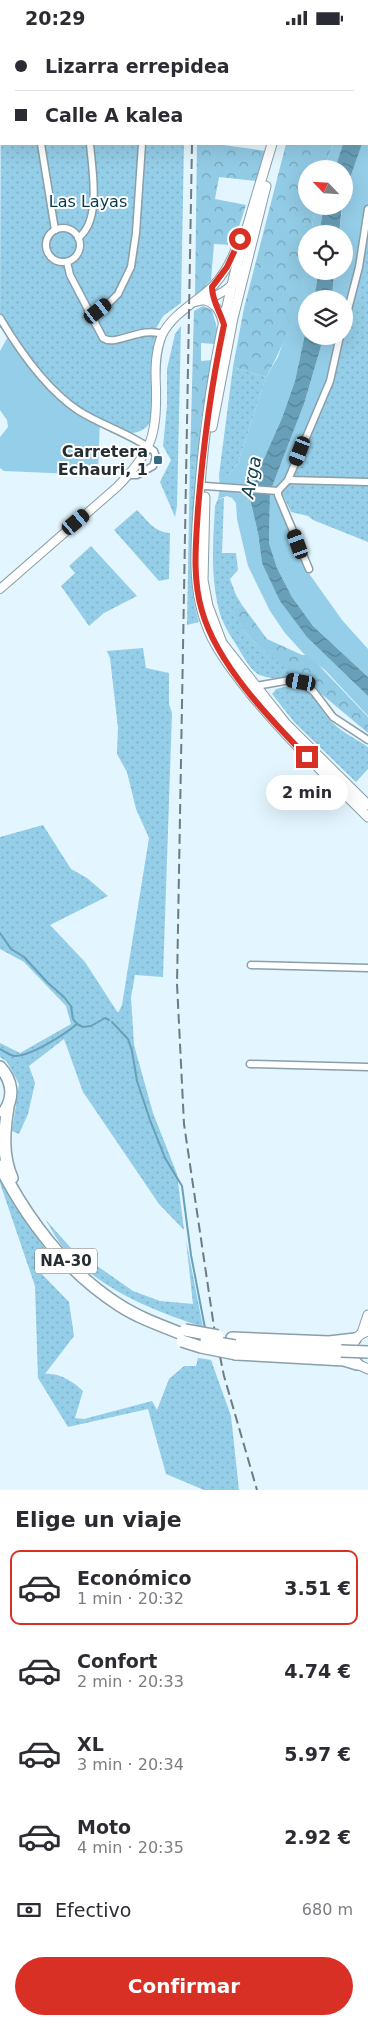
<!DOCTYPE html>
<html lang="es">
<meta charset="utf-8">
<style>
body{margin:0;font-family:"DejaVu Sans",sans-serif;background:#f2f2f3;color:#2b2b33;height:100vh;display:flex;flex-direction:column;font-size:19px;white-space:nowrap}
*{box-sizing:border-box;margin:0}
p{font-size:16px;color:#7c7c81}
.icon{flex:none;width:28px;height:28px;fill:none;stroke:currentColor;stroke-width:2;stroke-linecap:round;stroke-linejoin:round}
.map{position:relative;height:1455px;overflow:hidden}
.sheet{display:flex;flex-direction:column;background:#fff;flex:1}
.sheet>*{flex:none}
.top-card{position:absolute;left:0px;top:0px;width:369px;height:110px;box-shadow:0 5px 20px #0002;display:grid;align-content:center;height:110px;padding:0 15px;background:#fff}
.needle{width:32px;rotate:295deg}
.buttons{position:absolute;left:298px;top:125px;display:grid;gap:10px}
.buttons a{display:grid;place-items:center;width:55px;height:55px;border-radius:50%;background:#fff;box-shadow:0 5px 20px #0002;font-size:25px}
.end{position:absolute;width:22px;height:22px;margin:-11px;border:6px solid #d93025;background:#fff;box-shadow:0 0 0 2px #fff}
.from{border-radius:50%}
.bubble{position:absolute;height:35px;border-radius:18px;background:#fff;box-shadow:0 5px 20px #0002;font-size:16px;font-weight:700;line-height:35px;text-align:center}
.car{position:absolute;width:15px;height:30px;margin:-15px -8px;border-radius:6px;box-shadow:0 0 4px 1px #0007;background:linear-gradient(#222 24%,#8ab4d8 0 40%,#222 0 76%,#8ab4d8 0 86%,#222 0)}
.top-card b{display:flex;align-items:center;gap:18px;height:48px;font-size:19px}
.top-card b+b{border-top:1px solid #e1e1e2}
.top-card i{width:12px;height:12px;background:#2b2b33}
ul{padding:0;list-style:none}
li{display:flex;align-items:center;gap:15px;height:75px;margin:0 10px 8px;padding:0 5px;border:2px solid transparent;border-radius:10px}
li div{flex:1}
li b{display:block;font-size:19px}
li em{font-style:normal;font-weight:700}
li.active{border-color:#d93025}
li>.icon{width:45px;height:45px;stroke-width:1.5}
h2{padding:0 15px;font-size:22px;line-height:60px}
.pay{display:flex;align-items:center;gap:12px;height:55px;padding:0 15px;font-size:19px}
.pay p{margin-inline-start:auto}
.button{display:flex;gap:10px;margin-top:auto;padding:10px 15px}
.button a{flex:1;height:58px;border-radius:30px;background:#d93025;color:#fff;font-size:20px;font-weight:700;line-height:58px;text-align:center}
.status{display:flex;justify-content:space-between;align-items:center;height:35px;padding:0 25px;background:#fff;direction:ltr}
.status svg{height:14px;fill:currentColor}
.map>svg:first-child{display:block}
.grass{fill:url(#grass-dots)}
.forest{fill:url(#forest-crowns)}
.park{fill:#95cee8}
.water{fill:url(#water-waves)}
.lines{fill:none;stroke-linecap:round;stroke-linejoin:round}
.stream{stroke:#69a0b9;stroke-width:2}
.minor-casing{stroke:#899fa9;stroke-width:9}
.tertiary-casing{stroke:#899fa9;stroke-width:10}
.secondary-casing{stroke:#899fa9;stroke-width:11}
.trunk-casing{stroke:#899fa9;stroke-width:14}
.minor{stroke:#fff;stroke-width:6}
.tertiary{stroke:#fff;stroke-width:8}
.secondary{stroke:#fff;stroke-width:9}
.trunk{stroke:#fff;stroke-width:11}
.rail{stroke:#6f7b81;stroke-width:2;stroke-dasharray:10 5;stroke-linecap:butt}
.trunk-bridge-casing{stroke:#899fa9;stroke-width:14;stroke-linecap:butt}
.trunk-bridge{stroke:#fff;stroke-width:11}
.route{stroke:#d93025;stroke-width:6}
.poi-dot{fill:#326d85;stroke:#fff;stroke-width:2}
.labels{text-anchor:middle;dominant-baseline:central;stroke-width:4;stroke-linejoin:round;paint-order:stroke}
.shield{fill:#fff;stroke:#666c6f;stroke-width:1}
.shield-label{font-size:15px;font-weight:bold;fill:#242d31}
.park-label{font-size:16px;fill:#05394b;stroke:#fff}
.poi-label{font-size:16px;font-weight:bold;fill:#242d31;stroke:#fff;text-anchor:end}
.water-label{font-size:18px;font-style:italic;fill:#104053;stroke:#fff}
</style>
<div class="status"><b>20:29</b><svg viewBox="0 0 49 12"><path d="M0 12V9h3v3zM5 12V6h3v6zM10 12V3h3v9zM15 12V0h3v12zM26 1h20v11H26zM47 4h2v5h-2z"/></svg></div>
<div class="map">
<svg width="368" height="1455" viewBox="0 0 368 1455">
<defs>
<pattern id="grass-dots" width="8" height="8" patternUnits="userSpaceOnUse" patternTransform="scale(1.25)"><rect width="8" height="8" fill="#95cee8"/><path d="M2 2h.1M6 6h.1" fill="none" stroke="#80b1c7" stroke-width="1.8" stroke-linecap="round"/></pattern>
<pattern id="forest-crowns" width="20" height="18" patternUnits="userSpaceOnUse" patternTransform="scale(1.25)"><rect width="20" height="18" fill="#92cbe5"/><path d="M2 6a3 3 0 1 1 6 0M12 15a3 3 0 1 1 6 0" fill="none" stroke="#77a5ba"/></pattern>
<pattern id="water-waves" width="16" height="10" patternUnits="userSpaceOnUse" patternTransform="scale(1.25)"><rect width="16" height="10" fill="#69a0b9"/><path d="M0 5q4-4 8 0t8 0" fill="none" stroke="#568397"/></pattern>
</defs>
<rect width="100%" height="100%" fill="#e3f5fe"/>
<!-- grass -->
<g class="grass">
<rect x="10" y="0" width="170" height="1"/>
<path d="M 1,29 L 1,109 L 184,109 L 181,268 L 163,281 L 153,299 L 163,299 C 161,309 157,320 155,330 C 152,351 165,395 132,398 L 79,376 L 53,354 L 7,293 L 0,293 Z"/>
<path d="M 368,206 L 368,507 L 313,485 L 308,481 L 291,477 L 282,458 L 333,343 Z"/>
<path d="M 181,291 L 177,471 L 175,482 L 160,447 L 171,425 L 163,411 L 167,371 L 167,334 L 175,299 Z"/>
<path d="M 233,332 L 266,342 L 238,428 L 232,436 L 223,443 L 219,440 Z"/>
<path d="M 190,427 L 197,428 C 194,479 184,537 199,587 L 187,590 Z"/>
<path d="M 224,463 L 222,518 L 236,518 L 238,535 L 230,544 L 236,560 L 242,570 L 234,574 L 243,594 L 253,606 L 297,642 C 283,644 273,645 260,640 C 252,637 244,623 240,616 C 233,604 224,592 220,579 C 210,543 213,507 215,471 L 218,464 Z"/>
<path d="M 137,475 C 147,485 154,497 170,498 L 169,544 L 159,546 L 114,495 Z"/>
<path d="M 91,511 L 137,561 L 104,578 L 89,591 L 61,551 L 75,538 L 69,531 Z"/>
<path d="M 143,613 L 146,633 L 169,638 L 169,669 L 172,678 L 163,942 L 135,940 L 131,962 L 134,1010 L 153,1078 L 177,1139 L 184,1195 L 159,1169 L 83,1057 L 64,1004 L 29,1031 L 35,1048 L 28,1079 L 19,1099 L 12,1096 L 19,1049 L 7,1027 L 0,1022 L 0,1008 L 20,1018 L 71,989 L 66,971 L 24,927 L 0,914 L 0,802 L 43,790 L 71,834 L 87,843 L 108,861 L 50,890 L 85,927 L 118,978 L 122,970 L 149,803 L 136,774 L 127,737 L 117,719 L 118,693 L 110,623 L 107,616 Z"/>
<path d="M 292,650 C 317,657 316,671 332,687 C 341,697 357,704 368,712 L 368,734 L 356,747 L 295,688 L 272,659 L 276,654 Z"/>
<path d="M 0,1140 L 50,1222 L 40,1237 L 69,1267 L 74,1301 L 45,1339 C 58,1337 74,1347 83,1356 L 75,1383 L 84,1384 L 152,1366 L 157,1375 L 169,1344 L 184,1331 L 196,1331 L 198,1323 L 211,1325 L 231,1381 L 239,1455 L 204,1455 L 166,1439 L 148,1374 L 68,1392 L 38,1343 L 35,1251 L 0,1148 Z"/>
<path d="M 45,1184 L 70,1212 L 133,1256 L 160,1266 L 193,1269 L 186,1205 L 203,1292 C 152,1275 100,1255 64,1213 C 56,1204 51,1193 45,1184 Z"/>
</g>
<!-- forest -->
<g class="forest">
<path d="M 197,109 L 216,109 L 266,116 L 256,146 L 219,142 L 215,164 L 246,170 L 233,210 L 214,209 L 211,245 L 195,262 Z"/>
<path d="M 286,109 L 333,109 L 324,134 L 306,134 L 306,171 L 315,171 L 311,199 L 306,199 C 306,210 308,222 306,234 C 302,265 282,315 266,342 L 233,332 L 244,273 Z"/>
<path d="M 203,271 L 212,275 L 217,294 L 214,309 L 201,308 L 201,326 L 213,325 L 201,386 L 197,428 L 190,427 L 194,276 Z"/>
<path d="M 242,570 L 267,604 L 302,620 L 309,620 L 368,682 L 368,698 L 319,657 L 286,634 L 253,606 L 243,594 L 233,574 Z"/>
</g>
<!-- park -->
<g class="park">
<path d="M 368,99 C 368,135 368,171 368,206 C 360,295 320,379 282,458 L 303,530 L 342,585 L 368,614 L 368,642 L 313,591 L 292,562 L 277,533 L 269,508 L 270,457 L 304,369 L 324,301 L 344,301 L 344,264 L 332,264 L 334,236 L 344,236 L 344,199 L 339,199 L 344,159 L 362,109 L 368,109 Z"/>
<path d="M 333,109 L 343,109 L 335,134 L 324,134 Z"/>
<path d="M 315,171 L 324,171 L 319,199 L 311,199 Z"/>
<path d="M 306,228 L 306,236 L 319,236 L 320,238 L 314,264 L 306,264 L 306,294 L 295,346 L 282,383 L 258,437 L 250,464 L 258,498 L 262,528 L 342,634 L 368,661 L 368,681 L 325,635 L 304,619 L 285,598 L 270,576 L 248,531 L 237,484 L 236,468 L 232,463 L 227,461 L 218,464 L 220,453 L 219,440 L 223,442 L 232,436 L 238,428 L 266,342 L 278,322 L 299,261 Z"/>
<path d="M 10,298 L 65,365 L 100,384 L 98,440 L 4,436 L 0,433 L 0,402 L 8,392 L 7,385 L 0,375 L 0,316 Z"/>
</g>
<!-- water -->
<g class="water">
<path d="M 343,109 L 362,109 L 344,160 L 344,134 L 335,134 Z"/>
<path d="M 324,171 L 342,171 L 339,199 L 319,199 Z"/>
<path d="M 319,236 L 334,236 L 332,264 L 314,264 Z"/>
<path d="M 306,294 L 306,301 L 324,301 L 304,369 L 270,457 L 269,508 L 277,533 L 292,562 L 313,591 L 368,642 L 368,661 L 307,602 L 280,566 L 262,528 L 258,498 L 250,464 L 258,437 L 282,383 L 295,346 Z"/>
</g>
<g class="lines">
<!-- stream -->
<g class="stream">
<path d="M 0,898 L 11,914 L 24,922 L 48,948 L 64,962 L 71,971 L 73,984 L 77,989 L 83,992 L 91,991 L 105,983 L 109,985"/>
<path d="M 112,987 L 128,1004 L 132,1016 L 137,1046 L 150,1085 L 165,1123 L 182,1151 L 191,1220 L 205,1293"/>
<path d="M 0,1014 C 5,1017 9,1020 14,1021 C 30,1022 65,999 77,989"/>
</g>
<!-- minor casing -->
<g class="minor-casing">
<g id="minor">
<path d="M 63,1 L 64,0"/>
<path d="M 95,1 L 95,0"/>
<path d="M 149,1 L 149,0"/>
<path d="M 41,109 L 55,195"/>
<circle cx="63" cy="210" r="17"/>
<path d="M 78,203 C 102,186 92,134 90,109"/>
<path d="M 67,227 L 70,240 L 103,303 C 116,312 140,291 163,299"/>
<path d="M 92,281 L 108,269 L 118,259 L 131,232 L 136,198 L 142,109"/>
<path d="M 0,283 C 19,315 47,355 79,376 C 103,391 131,399 154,416 L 156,422 L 153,431 L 137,440 L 129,440"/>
<path d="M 344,290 L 359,232 L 368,174"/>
<path d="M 288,445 L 368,447"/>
<path d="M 205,451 L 278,456"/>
<path d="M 309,534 L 278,460 L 278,456 L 288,445 L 330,346 L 340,301"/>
<path d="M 256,651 L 290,645 L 301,647 L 314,657 L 333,682 L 368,705"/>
<path d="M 251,930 L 368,933"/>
<path d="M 250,1029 L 368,1032"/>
</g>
</g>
<!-- tertiary casing -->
<g class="tertiary-casing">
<g id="tertiary">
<path d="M 203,265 C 216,268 220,276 223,288"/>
<path d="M 195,267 C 214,264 236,253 242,234"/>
<path d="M 0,554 L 117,452 C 151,417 157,402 156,353 C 155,335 155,317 162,300 C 173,278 197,267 214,250 C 227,236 235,218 241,200"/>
</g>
</g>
<!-- secondary casing -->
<g class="secondary-casing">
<g id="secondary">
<path d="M 302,1 L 303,0"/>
<path d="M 272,109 C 258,156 243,203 232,250 C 215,320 204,392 199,463 C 195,513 190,565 216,610 C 226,628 239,644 251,659 C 287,703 328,742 368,782"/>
<path d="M 212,392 L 233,283 L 266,151"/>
<path d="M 205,462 L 203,545 L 208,571 L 222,608 L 286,689 L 368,770"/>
<path d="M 368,1296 C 357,1299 353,1306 351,1317 L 357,1329 L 368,1334"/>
<path d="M 362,1298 L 368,1280"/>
</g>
</g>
<!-- trunk casing -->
<g class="trunk-casing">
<g id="trunk">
<path d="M 0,1032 C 12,1045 15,1062 4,1077"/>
<path d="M 8,1072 C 4,1097 2,1120 12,1143"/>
<path d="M 0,1131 C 28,1186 66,1236 119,1270 C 139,1283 162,1291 185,1300"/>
<path d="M 232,1303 L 329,1307 L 355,1304"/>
<path d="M 235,1311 L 341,1316"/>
<path d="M 236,1319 L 344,1325 L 357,1329"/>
</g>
</g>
<!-- minor -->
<use href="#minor" class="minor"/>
<!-- tertiary -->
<use href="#tertiary" class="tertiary"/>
<!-- secondary -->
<use href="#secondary" class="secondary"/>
<!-- trunk -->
<use href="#trunk" class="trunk"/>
<!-- rail -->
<g class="rail">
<path d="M 195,1 L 195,0"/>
<path d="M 192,109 L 177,949 L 184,1089 L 214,1292 L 224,1341 L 257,1455"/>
</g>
<!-- trunk-bridge casing -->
<g class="trunk-bridge-casing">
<g id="trunk-bridge">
<path d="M 185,1295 L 218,1301"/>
<path d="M 182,1306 L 201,1312 L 236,1319"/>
<path d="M 206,1306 L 235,1311"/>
<path d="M 341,1316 L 368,1317"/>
</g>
</g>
<!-- trunk-bridge -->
<use href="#trunk-bridge" class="trunk-bridge"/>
</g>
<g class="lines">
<!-- route -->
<path class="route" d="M 240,204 L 227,232 L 212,252 C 212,266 220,276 224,290 C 211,351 203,412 198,474 C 196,507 192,543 202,576 C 217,629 269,683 307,722"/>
</g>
<!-- markers -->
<rect class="poi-dot" x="153" y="420" width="10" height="10" rx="2.5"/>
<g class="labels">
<!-- shield labels -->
<rect class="shield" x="35" y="1213.5" width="62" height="25" rx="4"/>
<g class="shield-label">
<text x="66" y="1226">NA-30</text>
</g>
<!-- park labels -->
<g class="park-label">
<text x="88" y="166">Las Layas</text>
</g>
<!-- poi labels -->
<g class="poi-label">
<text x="148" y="416">Carretera<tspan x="148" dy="18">Echauri, 1</tspan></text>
</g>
<!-- water labels -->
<g class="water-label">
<text transform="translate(251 442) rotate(-79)">Arga</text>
</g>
</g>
</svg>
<div class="buttons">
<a><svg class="needle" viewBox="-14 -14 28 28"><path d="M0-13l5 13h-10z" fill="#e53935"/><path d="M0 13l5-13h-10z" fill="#7c7c81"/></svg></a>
<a><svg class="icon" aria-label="locate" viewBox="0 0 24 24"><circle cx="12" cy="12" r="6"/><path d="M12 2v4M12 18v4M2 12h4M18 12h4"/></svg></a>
<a><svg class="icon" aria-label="layers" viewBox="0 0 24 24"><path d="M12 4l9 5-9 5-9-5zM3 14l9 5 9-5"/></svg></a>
</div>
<i class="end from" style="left:240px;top:204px"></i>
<i class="end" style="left:307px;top:722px"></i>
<div class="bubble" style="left:266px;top:740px;width:82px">2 min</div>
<i class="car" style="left:98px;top:276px;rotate:52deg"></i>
<i class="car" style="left:300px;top:416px;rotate:201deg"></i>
<i class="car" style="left:76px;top:487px;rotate:50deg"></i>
<i class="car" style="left:298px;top:509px;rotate:340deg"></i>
<i class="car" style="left:301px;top:647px;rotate:280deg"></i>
<div class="top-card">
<b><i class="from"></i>Lizarra errepidea</b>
<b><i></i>Calle A kalea</b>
</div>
</div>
<section class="sheet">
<h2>Elige un viaje</h2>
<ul>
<li class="active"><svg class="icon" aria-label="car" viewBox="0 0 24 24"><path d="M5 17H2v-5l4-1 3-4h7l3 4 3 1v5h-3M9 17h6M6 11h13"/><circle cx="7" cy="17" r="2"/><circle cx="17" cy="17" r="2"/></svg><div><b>Económico</b><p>1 min · 20:32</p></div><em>3.51 €</em></li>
<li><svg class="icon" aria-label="car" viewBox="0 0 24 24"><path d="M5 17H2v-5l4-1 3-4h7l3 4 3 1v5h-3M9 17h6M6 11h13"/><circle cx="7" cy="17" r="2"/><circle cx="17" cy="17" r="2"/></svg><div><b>Confort</b><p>2 min · 20:33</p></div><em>4.74 €</em></li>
<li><svg class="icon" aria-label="car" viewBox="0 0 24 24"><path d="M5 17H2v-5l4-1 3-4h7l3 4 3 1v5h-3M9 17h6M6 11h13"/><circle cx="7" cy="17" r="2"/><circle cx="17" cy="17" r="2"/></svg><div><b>XL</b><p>3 min · 20:34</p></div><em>5.97 €</em></li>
<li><svg class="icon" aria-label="car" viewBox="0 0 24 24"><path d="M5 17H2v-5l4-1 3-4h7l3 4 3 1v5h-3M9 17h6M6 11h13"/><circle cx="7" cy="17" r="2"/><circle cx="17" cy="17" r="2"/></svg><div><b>Moto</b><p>4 min · 20:35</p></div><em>2.92 €</em></li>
</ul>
<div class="pay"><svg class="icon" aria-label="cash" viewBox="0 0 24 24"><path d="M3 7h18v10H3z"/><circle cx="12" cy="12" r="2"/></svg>Efectivo<p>680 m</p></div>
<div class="button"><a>Confirmar</a></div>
</section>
